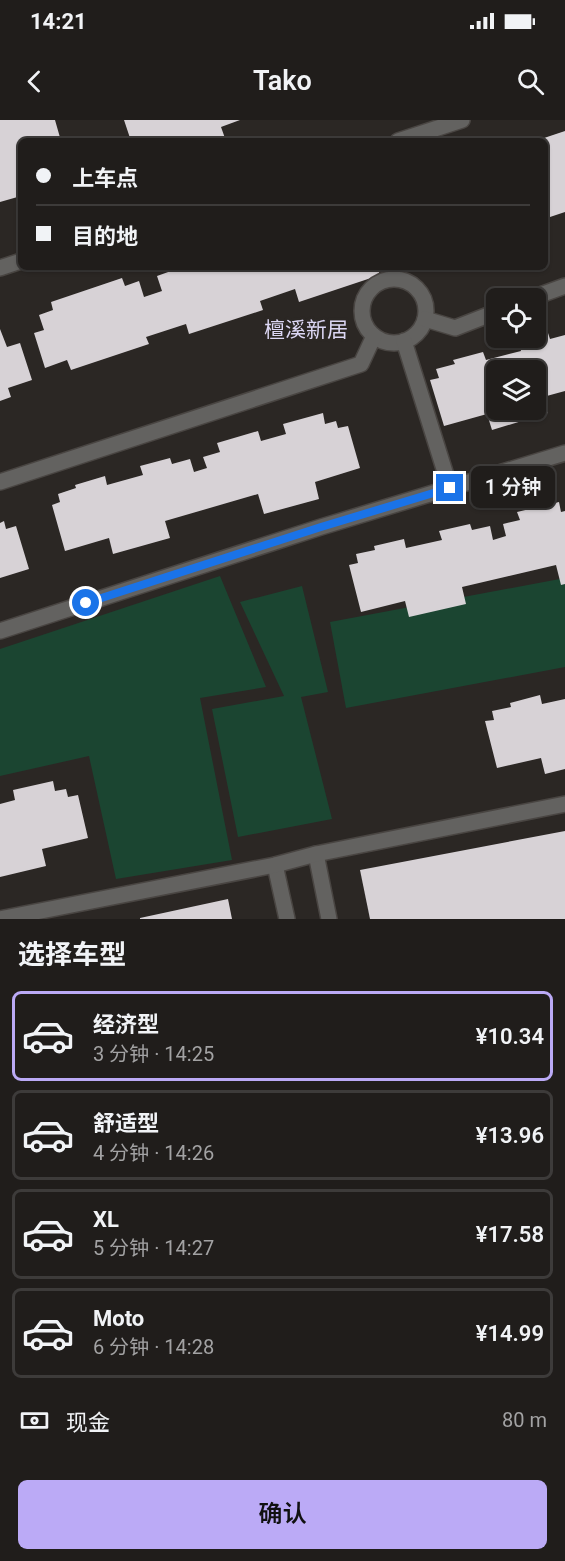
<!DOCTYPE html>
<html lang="zh">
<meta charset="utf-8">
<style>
body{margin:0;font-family:Roboto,"Noto Sans SC",sans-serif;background:#2d2a28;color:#f1f3f6;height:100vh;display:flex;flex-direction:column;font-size:22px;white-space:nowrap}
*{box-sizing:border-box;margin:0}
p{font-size:20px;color:#a2a2a3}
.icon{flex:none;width:33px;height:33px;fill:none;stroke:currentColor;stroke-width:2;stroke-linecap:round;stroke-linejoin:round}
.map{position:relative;height:799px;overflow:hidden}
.details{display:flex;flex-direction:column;background:#201d1b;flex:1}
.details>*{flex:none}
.banner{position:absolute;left:18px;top:18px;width:530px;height:132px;border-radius:9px;box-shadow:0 2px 4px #0004,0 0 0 2px #3d3b3a;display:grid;align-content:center;height:132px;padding:0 18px;background:#201d1b}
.tools{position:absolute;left:486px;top:168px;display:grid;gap:12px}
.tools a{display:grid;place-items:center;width:60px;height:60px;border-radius:9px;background:#201d1b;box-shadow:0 2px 4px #0004,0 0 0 2px #3d3b3a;font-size:30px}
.end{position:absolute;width:27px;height:27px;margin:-14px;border:8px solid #1a73e8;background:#fff;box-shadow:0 0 0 3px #fff}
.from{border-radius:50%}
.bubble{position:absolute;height:42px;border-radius:9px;background:#201d1b;box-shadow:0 2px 4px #0004,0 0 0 2px #3d3b3a;font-size:20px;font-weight:600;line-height:42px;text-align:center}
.banner b{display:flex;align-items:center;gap:21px;height:57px;font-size:22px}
.banner b+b{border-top:2px solid #3d3b3a}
.banner i{width:15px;height:15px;background:#f1f3f6}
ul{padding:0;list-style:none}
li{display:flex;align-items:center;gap:18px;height:90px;margin:0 12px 9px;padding:0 6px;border:3px solid #3d3b3a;border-radius:9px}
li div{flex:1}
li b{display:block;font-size:22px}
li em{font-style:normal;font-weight:600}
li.on{border-color:#bbaaf6}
li>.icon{width:54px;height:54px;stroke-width:1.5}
h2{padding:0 18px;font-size:27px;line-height:72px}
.pay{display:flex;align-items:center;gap:15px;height:66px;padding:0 18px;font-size:22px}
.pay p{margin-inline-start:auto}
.button{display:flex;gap:12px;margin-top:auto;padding:12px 18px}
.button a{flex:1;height:69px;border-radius:9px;background:#bbaaf6;color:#111;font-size:24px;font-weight:600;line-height:69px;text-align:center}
.status{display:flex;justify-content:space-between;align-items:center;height:42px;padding:0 30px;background:#201d1b;direction:ltr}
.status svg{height:16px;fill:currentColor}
header{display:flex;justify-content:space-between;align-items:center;height:78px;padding:0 18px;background:#201d1b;font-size:27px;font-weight:600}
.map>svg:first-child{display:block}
.green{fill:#1b4531}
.building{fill:#d7d2d6;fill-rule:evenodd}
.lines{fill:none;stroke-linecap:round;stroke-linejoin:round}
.minor-casing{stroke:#494542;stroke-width:18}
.minor{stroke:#636260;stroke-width:15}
.route{stroke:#1a73e8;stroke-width:8}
.labels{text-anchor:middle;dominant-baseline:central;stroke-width:6;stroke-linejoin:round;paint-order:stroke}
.neighbourhood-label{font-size:21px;fill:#dcd7f4;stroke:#2b2724}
</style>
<div class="status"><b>14:21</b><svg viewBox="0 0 49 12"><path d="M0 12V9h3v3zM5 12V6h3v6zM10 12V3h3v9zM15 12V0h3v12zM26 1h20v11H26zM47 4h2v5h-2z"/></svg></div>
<header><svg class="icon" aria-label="back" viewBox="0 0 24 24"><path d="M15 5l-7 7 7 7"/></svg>Tako<svg class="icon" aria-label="search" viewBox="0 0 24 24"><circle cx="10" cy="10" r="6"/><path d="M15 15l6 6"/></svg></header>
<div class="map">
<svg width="565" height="799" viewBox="0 0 565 799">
<rect width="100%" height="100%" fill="#2b2724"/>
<!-- green -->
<g class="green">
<path d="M 220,456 L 266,567 L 200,578 L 232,740 L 116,759 L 89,636 L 0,656 L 0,529 Z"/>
<path d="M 565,458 L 565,547 L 346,588 L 330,502 Z"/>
<path d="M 302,466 L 328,572 L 301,577 L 332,699 L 238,717 L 212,589 L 284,576 L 240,482 Z"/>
</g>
<!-- building -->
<g class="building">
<path d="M 0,0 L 55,0 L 61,21 L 21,21 L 21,76 L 0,82 Z"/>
<path d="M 124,0 L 240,0 L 221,7 L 226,21 L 131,21 Z"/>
<path d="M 565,11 L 565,92 L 550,97 L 546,87 L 544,87 L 544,21 L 535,21 Z"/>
<path d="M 169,147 L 377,147 L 380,155 L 299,182 L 295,169 L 260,181 L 263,190 L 189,214 L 186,204 L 146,217 L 149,224 L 71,250 L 67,240 L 45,248 L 34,213 L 44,210 L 39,195 L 53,190 L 51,182 L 122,158 L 125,166 L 139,161 L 144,177 L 162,171 L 157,156 L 171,151 Z"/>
<path d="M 0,209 L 7,227 L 20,223 L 32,260 L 8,268 L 11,277 L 0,281 Z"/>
<path d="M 548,213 L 550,219 L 565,215 L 565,271 L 543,277 L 548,293 L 492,310 L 487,294 L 444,306 L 430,260 L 439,258 L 436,249 L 455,244 L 453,240 L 483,232 L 486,240 L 521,231 L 519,222 ZM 496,250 L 536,250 L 536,290 L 496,290 Z"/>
<path d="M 323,293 L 325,304 L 336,301 L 338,308 L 348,306 L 360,348 L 315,362 L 319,379 L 264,394 L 258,374 L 165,401 L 170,418 L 113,434 L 109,418 L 65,431 L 52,385 L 60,382 L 58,374 L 76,368 L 75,365 L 105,356 L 107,365 L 143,355 L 140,346 L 170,338 L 172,344 L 190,339 L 194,352 L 207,348 L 203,337 L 220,332 L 217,323 L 258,311 L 261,321 L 286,314 L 283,304 Z"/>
<path d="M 559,382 L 561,392 L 565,391 L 565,464 L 561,465 L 556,445 L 462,467 L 466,484 L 409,497 L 405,481 L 361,492 L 349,445 L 358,443 L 356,434 L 375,430 L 374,426 L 404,419 L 406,428 L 442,420 L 439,411 L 470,404 L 472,410 L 490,406 L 493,420 L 506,416 L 503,404 L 520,400 L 517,392 Z"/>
<path d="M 4,401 L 6,409 L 16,406 L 29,449 L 0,458 L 0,403 Z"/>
<path d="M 540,575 L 542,584 L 565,579 L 565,649 L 545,654 L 541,638 L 497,648 L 485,601 L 494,600 L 492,591 L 511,587 L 510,583 Z"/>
<path d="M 53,661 L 55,671 L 66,669 L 68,677 L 78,675 L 88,718 L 42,729 L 46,746 L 0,757 L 0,684 L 15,680 L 13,670 Z"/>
<path d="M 565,711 L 565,799 L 370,799 L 360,750 Z"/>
<path d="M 228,779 L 232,799 L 140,799 L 140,798 Z"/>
</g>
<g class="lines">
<!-- minor casing -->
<g class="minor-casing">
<g id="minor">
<path d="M 398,21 L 462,0"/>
<path d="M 0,148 L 21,141"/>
<circle cx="394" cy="191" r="32"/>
<path d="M 532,178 L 565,166"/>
<path d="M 425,199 L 455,208 L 496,192"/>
<path d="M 404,221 L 450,368"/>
<path d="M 0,362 L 361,244 L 374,216"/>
<path d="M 0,511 L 321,407 L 565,333"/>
<path d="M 316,734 L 329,799"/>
<path d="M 275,745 L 287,799"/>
<path d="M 0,799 L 275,745 L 316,734 L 565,684"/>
</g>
</g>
<!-- minor -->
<use href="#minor" class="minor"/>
</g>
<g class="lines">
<!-- route -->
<path class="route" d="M 86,483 L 321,407 L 450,368"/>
</g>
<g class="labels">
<!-- neighbourhood labels -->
<g class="neighbourhood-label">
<text x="306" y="210">檀溪新居</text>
</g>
</g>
</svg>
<div class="tools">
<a><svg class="icon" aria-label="locate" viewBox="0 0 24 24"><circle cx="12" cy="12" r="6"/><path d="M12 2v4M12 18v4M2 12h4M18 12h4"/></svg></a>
<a><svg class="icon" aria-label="layers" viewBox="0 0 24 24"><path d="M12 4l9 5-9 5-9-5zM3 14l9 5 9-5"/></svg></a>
</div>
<i class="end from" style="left:86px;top:483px"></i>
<i class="end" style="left:450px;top:368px"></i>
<div class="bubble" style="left:471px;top:346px;width:84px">1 分钟</div>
<div class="banner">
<b><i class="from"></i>上车点</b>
<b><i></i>目的地</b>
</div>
</div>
<section class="details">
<h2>选择车型</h2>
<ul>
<li class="on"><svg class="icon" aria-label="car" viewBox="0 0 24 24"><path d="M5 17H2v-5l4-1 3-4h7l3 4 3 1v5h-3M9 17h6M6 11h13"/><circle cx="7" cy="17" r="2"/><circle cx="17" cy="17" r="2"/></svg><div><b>经济型</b><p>3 分钟 · 14:25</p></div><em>¥10.34</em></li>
<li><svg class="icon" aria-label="car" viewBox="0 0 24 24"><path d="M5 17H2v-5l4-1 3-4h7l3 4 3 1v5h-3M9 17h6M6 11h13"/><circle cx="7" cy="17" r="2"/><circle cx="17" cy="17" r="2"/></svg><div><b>舒适型</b><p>4 分钟 · 14:26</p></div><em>¥13.96</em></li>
<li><svg class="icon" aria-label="car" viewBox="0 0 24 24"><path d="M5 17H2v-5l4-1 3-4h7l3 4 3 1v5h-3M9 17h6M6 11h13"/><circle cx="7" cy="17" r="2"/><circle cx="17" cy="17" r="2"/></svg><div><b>XL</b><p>5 分钟 · 14:27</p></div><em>¥17.58</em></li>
<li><svg class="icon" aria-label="car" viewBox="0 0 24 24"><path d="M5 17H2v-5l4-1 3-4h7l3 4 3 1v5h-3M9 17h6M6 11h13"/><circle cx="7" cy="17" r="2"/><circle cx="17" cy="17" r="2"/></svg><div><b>Moto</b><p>6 分钟 · 14:28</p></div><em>¥14.99</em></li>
</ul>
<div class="pay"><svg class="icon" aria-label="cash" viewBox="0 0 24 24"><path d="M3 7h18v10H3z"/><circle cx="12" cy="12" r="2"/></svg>现金<p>80 m</p></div>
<div class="button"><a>确认</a></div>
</section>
